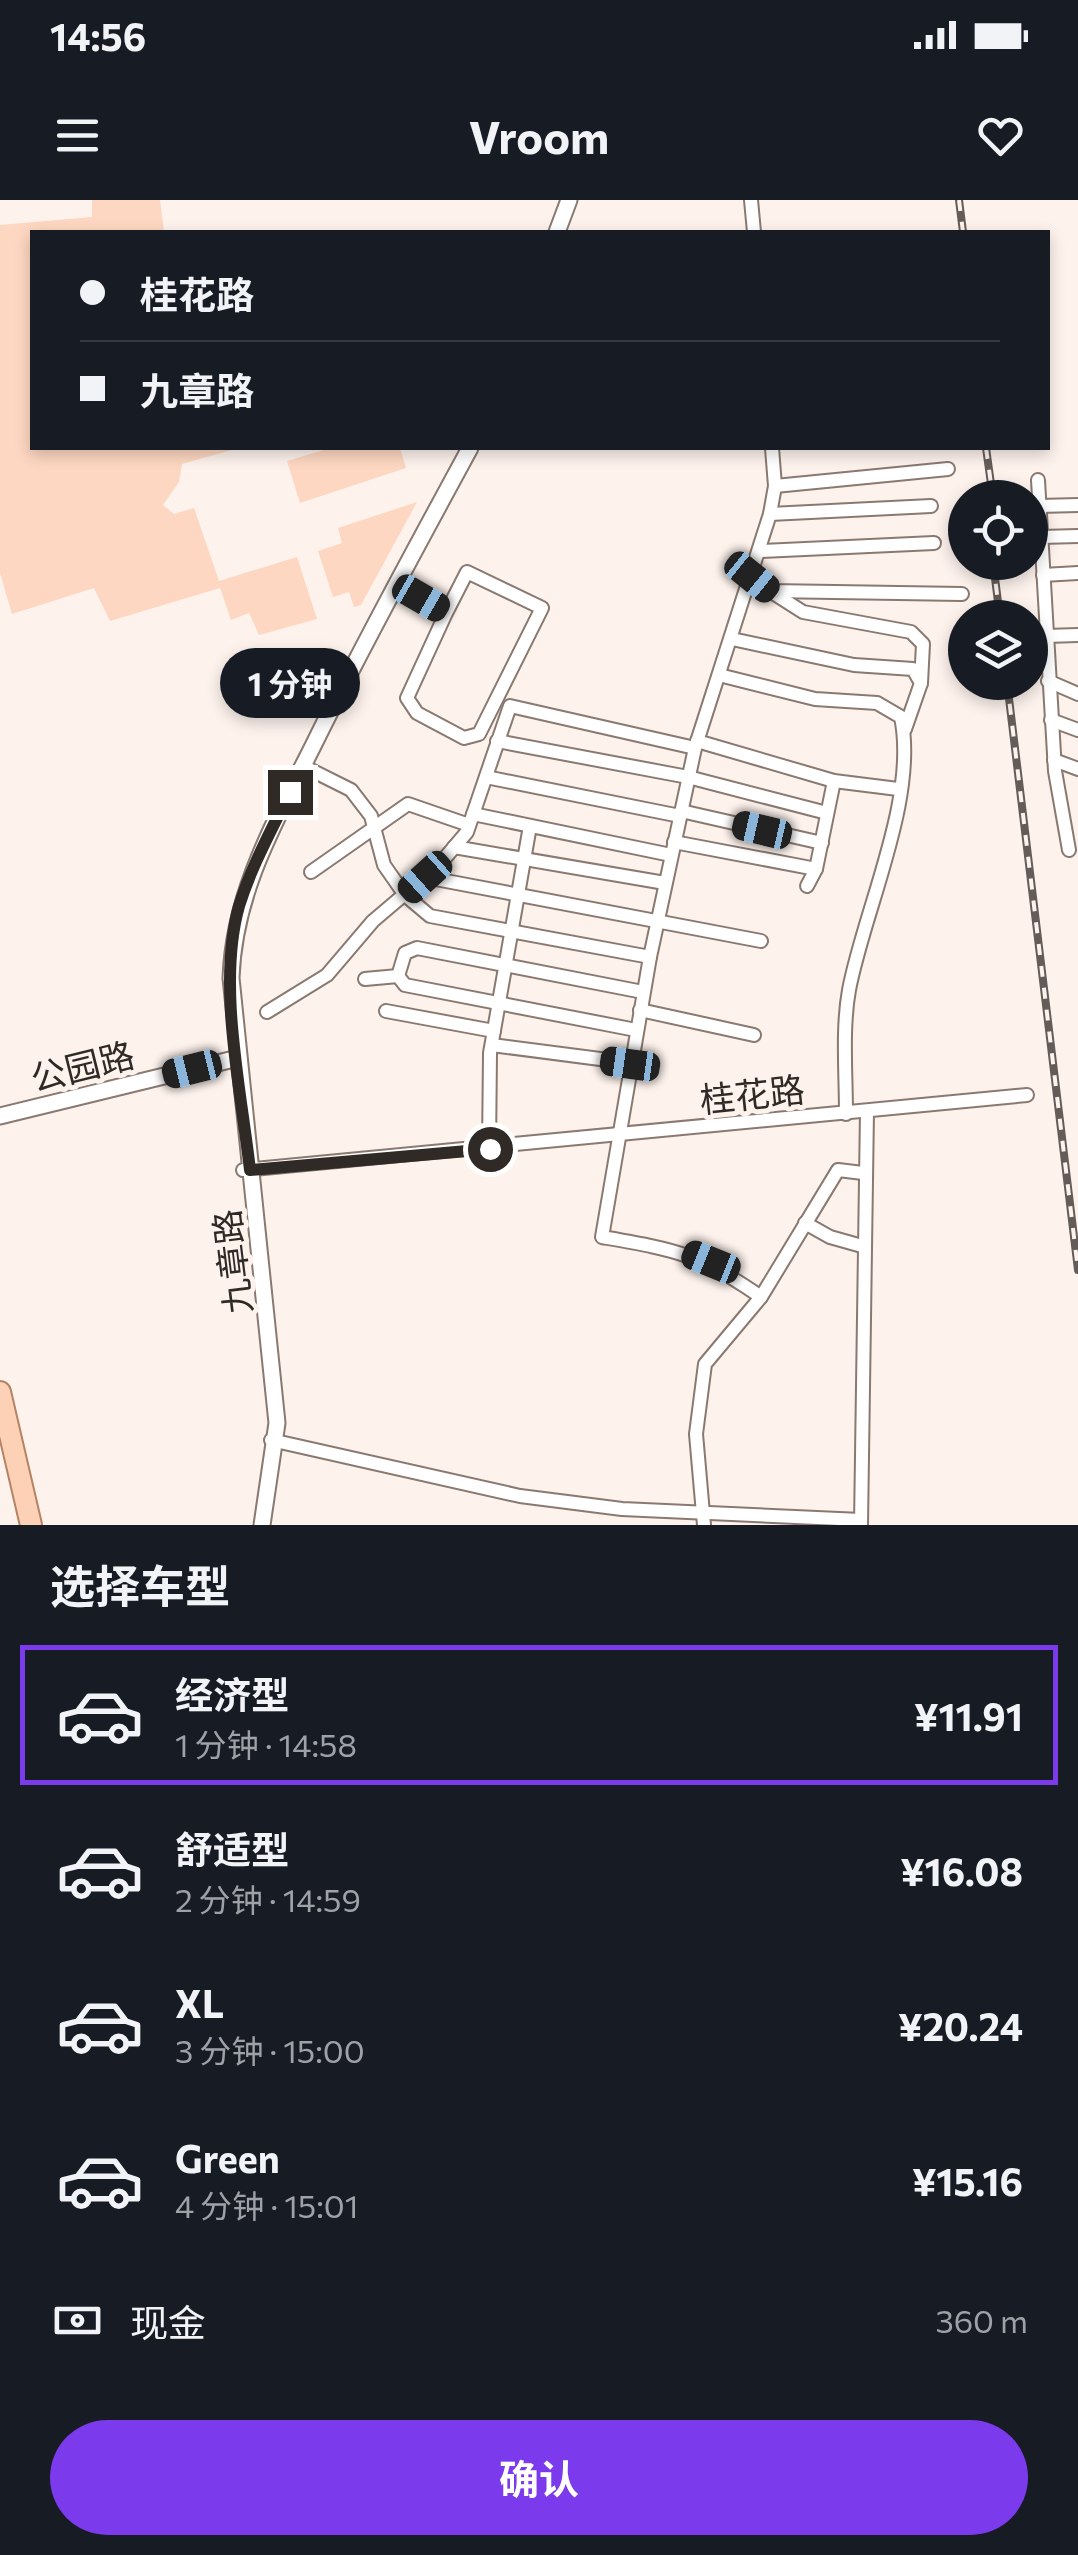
<!DOCTYPE html>
<html lang="zh">
<meta charset="utf-8">
<style>
body{margin:0;font-family:Commissioner,"Noto Sans SC",sans-serif;background:#242831;color:#f1f3f6;height:100vh;display:flex;flex-direction:column;font-size:38px;white-space:nowrap}
*{box-sizing:border-box;margin:0}
p{font-size:32px;color:#9ea1a6}
.icon{flex:none;width:55px;height:55px;fill:none;stroke:currentColor;stroke-width:2;stroke-linecap:round;stroke-linejoin:round}
.map{position:relative;height:1325px;overflow:hidden}
.panel{display:flex;flex-direction:column;background:#171b24;flex:1}
.panel>*{flex:none}
.guide{position:absolute;left:30px;top:30px;width:1020px;height:220px;border-radius:0px;box-shadow:0 5px 15px #0003;display:grid;align-content:center;height:220px;padding:0 50px;background:#171b24}
.fabs{position:absolute;left:948px;top:280px;display:grid;gap:20px}
.fabs a{display:grid;place-items:center;width:100px;height:100px;border-radius:50%;background:#171b24;box-shadow:0 5px 15px #0003;font-size:50px}
.end{position:absolute;width:45px;height:45px;margin:-22px;border:12px solid #302a26;background:#fff;box-shadow:0 0 0 5px #fff}
.from{border-radius:50%}
.bubble{position:absolute;height:70px;border-radius:35px;background:#171b24;box-shadow:0 5px 15px #0003;font-size:32px;font-weight:700;line-height:70px;text-align:center}
.car{position:absolute;width:30px;height:60px;margin:-30px -15px;border-radius:12px;box-shadow:0 0 8px 2px #0007;background:linear-gradient(#222 24%,#8ab4d8 0 40%,#222 0 76%,#8ab4d8 0 86%,#222 0)}
.guide b{display:flex;align-items:center;gap:35px;height:95px;font-size:38px}
.guide b+b{border-top:2px solid #363941}
.guide i{width:25px;height:25px;background:#f1f3f6}
ul{padding:0;list-style:none}
li{display:flex;align-items:center;gap:30px;height:140px;margin:0 20px 15px;padding:0 30px;border:5px solid transparent;border-radius:0px}
li div{flex:1}
li b{display:block;font-size:38px}
li em{font-style:normal;font-weight:700}
li.active{border-color:#7c3aed}
li>.icon{width:90px;height:90px;stroke-width:1.5}
h2{padding:0 50px;font-size:45px;line-height:120px}
.pay{display:flex;align-items:center;gap:25px;height:110px;padding:0 50px;font-size:38px}
.pay p{margin-inline-start:auto}
.action{display:flex;gap:20px;margin-top:auto;padding:20px 50px}
.action a{flex:1;height:115px;border-radius:60px;background:#7c3aed;color:#fff;font-size:40px;font-weight:700;line-height:115px;text-align:center}
.status{display:flex;justify-content:space-between;align-items:center;height:70px;padding:0 50px;background:#171b24;direction:ltr}
.status svg{height:28px;fill:currentColor}
header{display:flex;justify-content:space-between;align-items:center;height:130px;padding:0 50px;background:#171b24;font-size:45px;font-weight:700}
.map>svg:first-child{display:block}
.green{fill:#fdd7c1}
.lines{fill:none;stroke-linecap:round;stroke-linejoin:round}
.minor-casing{stroke:#897970;stroke-width:16}
.tertiary-casing{stroke:#897970;stroke-width:19}
.primary-casing{stroke:#b58364;stroke-width:24}
.minor{stroke:#fff;stroke-width:12}
.tertiary{stroke:#fff;stroke-width:15}
.primary{stroke:#fdd1b6;stroke-width:20}
.rail-casing{stroke:#645c58;stroke-width:8}
.rail{stroke:#fdf2ec;stroke-width:4;stroke-dasharray:11;stroke-linecap:butt}
.route{stroke:#302a26;stroke-width:12}
.labels{text-anchor:middle;dominant-baseline:central;stroke-width:10;stroke-linejoin:round;paint-order:stroke}
.street-label{font-size:35px;fill:#302a26;stroke:#fdf2ec}
</style>
<div class="status"><b>14:56</b><svg viewBox="0 0 49 12"><path d="M0 12V9h3v3zM5 12V6h3v6zM10 12V3h3v9zM15 12V0h3v12zM26 1h20v11H26zM47 4h2v5h-2z"/></svg></div>
<header><svg class="icon" aria-label="menu" viewBox="0 0 24 24"><path d="M4 6h16M4 12h16M4 18h16"/></svg>Vroom<svg class="icon" aria-label="heart" viewBox="0 0 24 24"><path d="M12 20l-8-8c-3-5 5-10 8-4 3-6 11-1 8 4z"/></svg></header>
<div class="map">
<svg width="1078" height="1325" viewBox="0 0 1078 1325">
<rect width="100%" height="100%" fill="#fdf2ec"/>
<!-- green -->
<g class="green">
<path d="M 92,0 L 160,0 L 164,32 L 32,32 L 32,248 L 239,248 L 182,264 L 179,282 L 163,305 L 174,314 L 194,308 L 219,381 L 297,357 L 317,419 L 259,435 L 249,413 L 231,420 L 220,388 L 110,421 L 94,388 L 12,414 L 0,373 L 0,25 L 92,17 Z"/>
<path d="M 330,248 L 400,248 L 406,268 L 300,303 L 287,261 Z"/>
<path d="M 417,302 L 361,405 L 354,407 L 349,392 L 333,397 L 318,351 L 342,343 L 338,328 Z"/>
</g>
<g class="lines">
<!-- minor casing -->
<g class="minor-casing">
<g id="minor">
<path d="M 751,0 L 754,32"/>
<path d="M 1038,280 L 1055,571 L 1069,650"/>
<path d="M 775,286 L 948,269"/>
<path d="M 1039,306 L 1078,305"/>
<path d="M 770,314 L 931,306"/>
<path d="M 1041,337 L 1078,336"/>
<path d="M 760,351 L 934,343"/>
<path d="M 1043,375 L 1078,373"/>
<path d="M 752,377 L 770,391 L 962,394"/>
<path d="M 397,383 L 446,413 L 467,372 L 542,408 L 479,534 L 464,538 L 417,513 L 407,498 L 446,413"/>
<path d="M 770,391 L 803,412 L 911,432 L 923,444 L 921,483"/>
<path d="M 1046,436 L 1078,435"/>
<path d="M 732,439 L 854,465 L 913,469 L 921,483 L 905,529"/>
<path d="M 719,475 L 815,499 L 877,503 L 901,517 C 918,599 864,710 849,790 C 842,829 846,873 846,914"/>
<path d="M 1048,481 L 1078,494"/>
<path d="M 1051,520 L 1078,530"/>
<path d="M 497,541 L 688,577 L 827,613"/>
<path d="M 697,541 L 834,581 L 898,589"/>
<path d="M 1054,560 L 1078,569"/>
<path d="M 303,566 L 351,590 L 371,616 L 384,665 L 405,695 L 430,716 L 650,757"/>
<path d="M 486,577 L 680,616"/>
<path d="M 681,611 L 822,643"/>
<path d="M 473,614 L 671,655"/>
<path d="M 674,642 L 816,669"/>
<path d="M 454,647 L 665,683"/>
<path d="M 311,672 L 408,604 L 469,625"/>
<path d="M 425,677 L 761,741"/>
<path d="M 807,686 L 816,669 L 834,581"/>
<path d="M 398,776 L 405,785 L 636,830"/>
<path d="M 365,779 L 398,776 L 405,753 L 417,748 L 643,792"/>
<path d="M 640,810 L 754,835"/>
<path d="M 386,811 L 494,831"/>
<path d="M 267,812 L 327,775 L 373,721 L 439,665 L 467,632 L 510,506 L 695,548"/>
<path d="M 492,845 L 631,863"/>
<path d="M 489,949 L 490,853 L 530,626"/>
<path d="M 243,970 L 1027,895"/>
<path d="M 805,1023 L 830,1037 L 862,1046"/>
<path d="M 761,1097 C 698,1053 676,1050 602,1037 L 650,757 L 695,548 L 770,314 L 775,286 L 772,248"/>
<path d="M 271,1240 L 520,1296 L 622,1309 L 861,1320"/>
<path d="M 704,1325 L 696,1234 L 705,1164 L 761,1097 L 838,970 L 863,973"/>
<path d="M 861,1325 L 867,911"/>
</g>
</g>
<!-- tertiary casing -->
<g class="tertiary-casing">
<g id="tertiary">
<path d="M 557,32 L 569,0"/>
<path d="M 0,916 L 238,858"/>
<path d="M 262,1325 L 277,1223 L 231,778 C 234,691 276,620 314,544 C 363,444 417,346 470,248"/>
</g>
</g>
<!-- primary casing -->
<g class="primary-casing">
<path id="primary" d="M 0,1192 L 31,1325"/>
</g>
<!-- minor -->
<use href="#minor" class="minor"/>
<!-- tertiary -->
<use href="#tertiary" class="tertiary"/>
<!-- primary -->
<use href="#primary" class="primary"/>
<!-- rail casing -->
<g class="rail-casing">
<g id="rail">
<path d="M 959,0 L 963,32"/>
<path d="M 986,248 L 993,298"/>
<path d="M 993,362 L 1000,418"/>
<path d="M 1007,482 L 1078,1070"/>
</g>
</g>
<!-- rail -->
<use href="#rail" class="rail"/>
</g>
<g class="lines">
<!-- route -->
<path class="route" d="M 290,592 C 272,629 251,667 239,706 C 217,784 241,890 250,970 L 490,949"/>
</g>
<g class="labels">
<!-- street labels -->
<g class="street-label">
<text transform="translate(82 865) rotate(-14)">公园路</text>
<text transform="translate(752 893) rotate(-6)">桂花路</text>
<text transform="translate(231 1062) rotate(-97)">九章路</text>
</g>
</g>
</svg>
<div class="fabs">
<a><svg class="icon" aria-label="locate" viewBox="0 0 24 24"><circle cx="12" cy="12" r="6"/><path d="M12 2v4M12 18v4M2 12h4M18 12h4"/></svg></a>
<a><svg class="icon" aria-label="layers" viewBox="0 0 24 24"><path d="M12 4l9 5-9 5-9-5zM3 14l9 5 9-5"/></svg></a>
</div>
<i class="end from" style="left:490px;top:949px"></i>
<i class="end" style="left:290px;top:592px"></i>
<div class="bubble" style="left:220px;top:448px;width:140px">1 分钟</div>
<i class="car" style="left:752px;top:377px;rotate:129deg"></i>
<i class="car" style="left:421px;top:398px;rotate:120deg"></i>
<i class="car" style="left:762px;top:630px;rotate:283deg"></i>
<i class="car" style="left:425px;top:677px;rotate:228deg"></i>
<i class="car" style="left:630px;top:864px;rotate:278deg"></i>
<i class="car" style="left:192px;top:869px;rotate:256deg"></i>
<i class="car" style="left:711px;top:1062px;rotate:292deg"></i>
<div class="guide">
<b><i class="from"></i>桂花路</b>
<b><i></i>九章路</b>
</div>
</div>
<section class="panel">
<h2>选择车型</h2>
<ul>
<li class="active"><svg class="icon" aria-label="car" viewBox="0 0 24 24"><path d="M5 17H2v-5l4-1 3-4h7l3 4 3 1v5h-3M9 17h6M6 11h13"/><circle cx="7" cy="17" r="2"/><circle cx="17" cy="17" r="2"/></svg><div><b>经济型</b><p>1 分钟 · 14:58</p></div><em>¥11.91</em></li>
<li><svg class="icon" aria-label="car" viewBox="0 0 24 24"><path d="M5 17H2v-5l4-1 3-4h7l3 4 3 1v5h-3M9 17h6M6 11h13"/><circle cx="7" cy="17" r="2"/><circle cx="17" cy="17" r="2"/></svg><div><b>舒适型</b><p>2 分钟 · 14:59</p></div><em>¥16.08</em></li>
<li><svg class="icon" aria-label="car" viewBox="0 0 24 24"><path d="M5 17H2v-5l4-1 3-4h7l3 4 3 1v5h-3M9 17h6M6 11h13"/><circle cx="7" cy="17" r="2"/><circle cx="17" cy="17" r="2"/></svg><div><b>XL</b><p>3 分钟 · 15:00</p></div><em>¥20.24</em></li>
<li><svg class="icon" aria-label="car" viewBox="0 0 24 24"><path d="M5 17H2v-5l4-1 3-4h7l3 4 3 1v5h-3M9 17h6M6 11h13"/><circle cx="7" cy="17" r="2"/><circle cx="17" cy="17" r="2"/></svg><div><b>Green</b><p>4 分钟 · 15:01</p></div><em>¥15.16</em></li>
</ul>
<div class="pay"><svg class="icon" aria-label="cash" viewBox="0 0 24 24"><path d="M3 7h18v10H3z"/><circle cx="12" cy="12" r="2"/></svg>现金<p>360 m</p></div>
<div class="action"><a>确认</a></div>
</section>
